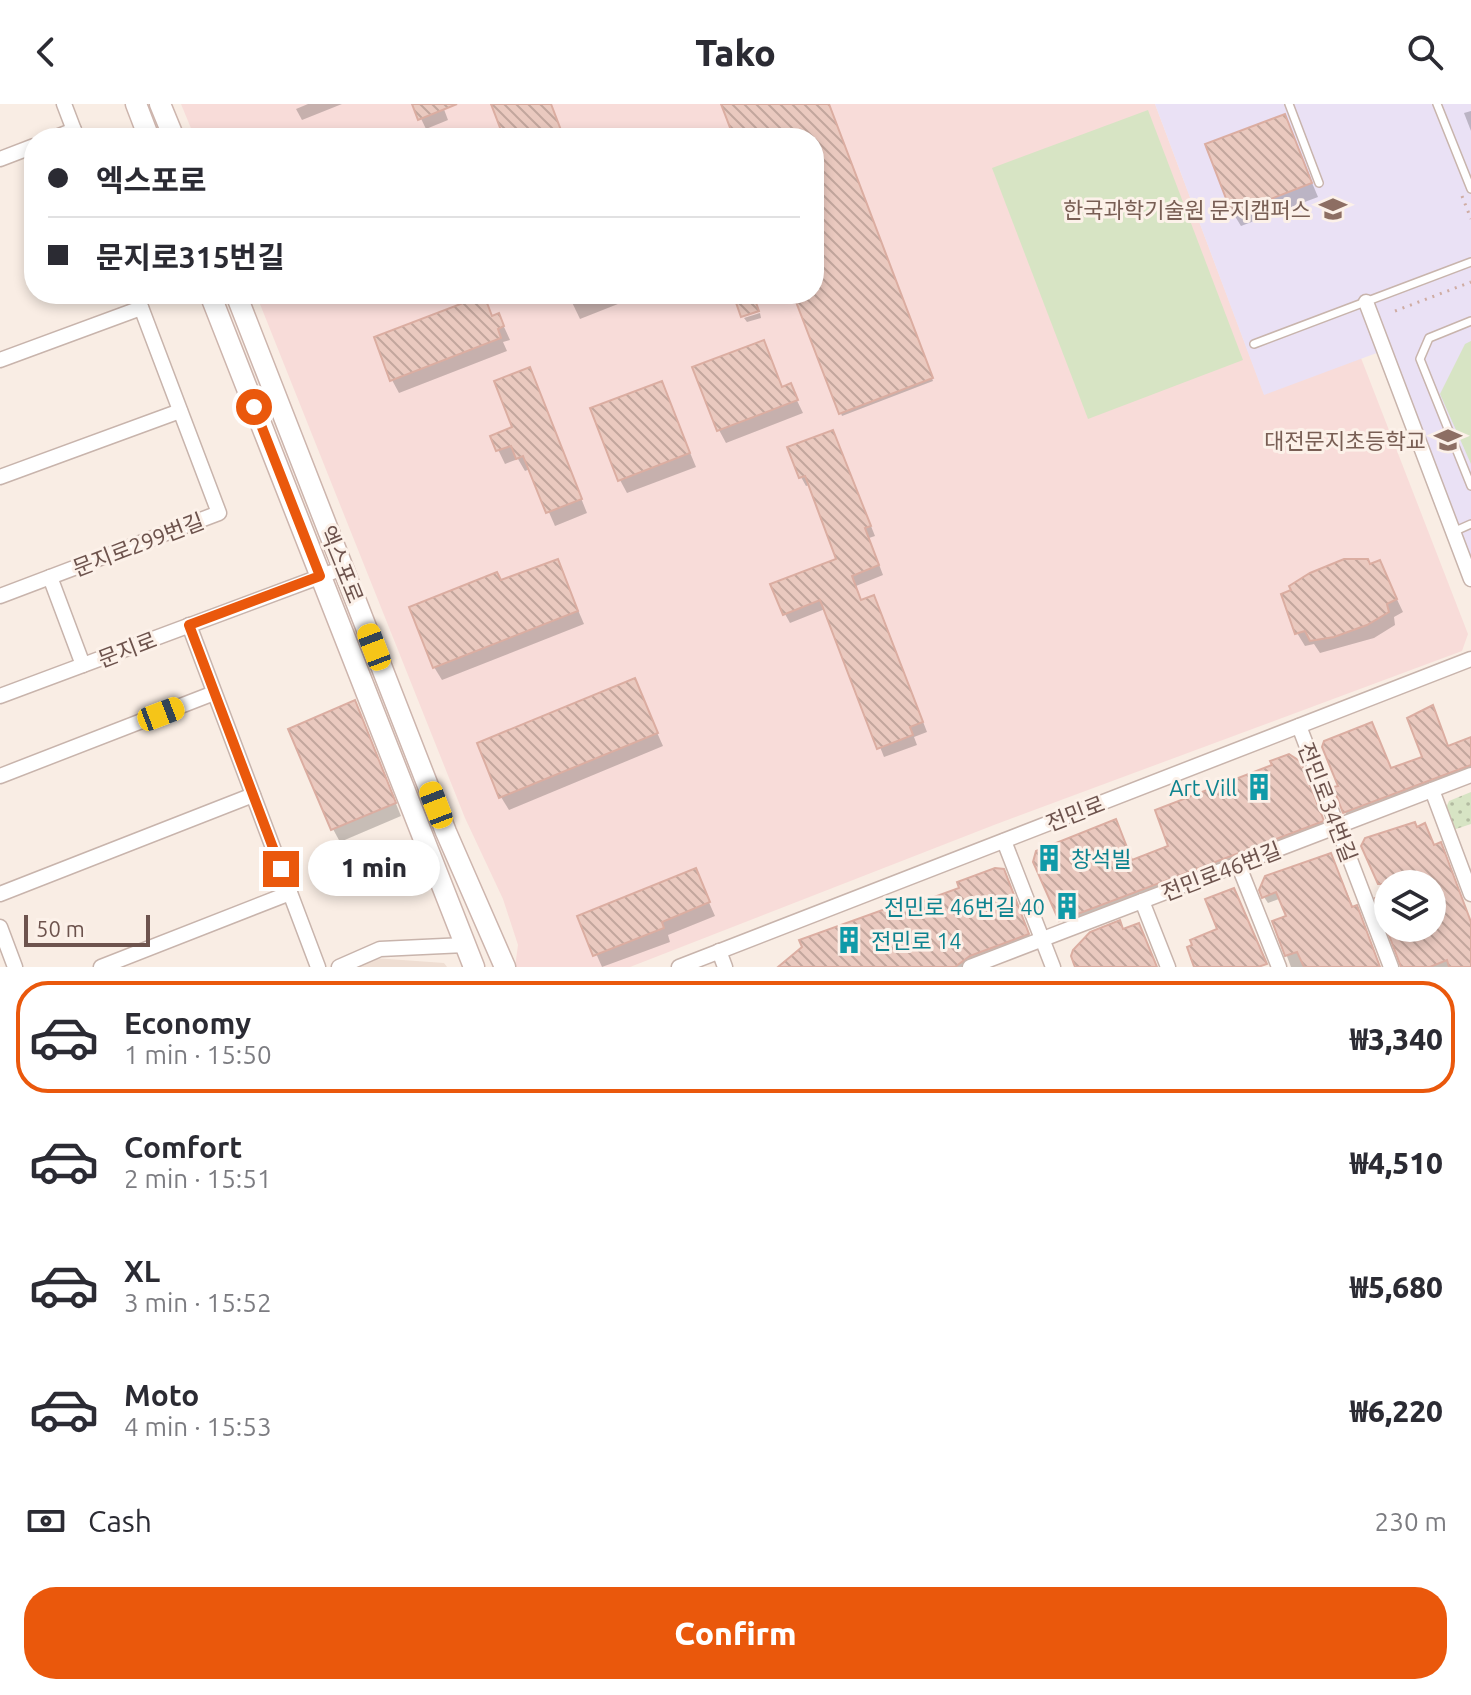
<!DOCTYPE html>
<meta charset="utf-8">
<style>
body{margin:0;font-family:Ubuntu,"Noto Sans KR",sans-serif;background:#f7f7f7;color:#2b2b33;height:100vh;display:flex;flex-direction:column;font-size:30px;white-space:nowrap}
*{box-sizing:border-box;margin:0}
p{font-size:26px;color:#7c7c81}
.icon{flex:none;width:44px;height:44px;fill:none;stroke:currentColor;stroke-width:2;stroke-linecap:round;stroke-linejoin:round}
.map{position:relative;height:863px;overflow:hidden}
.sheet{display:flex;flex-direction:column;background:#fff;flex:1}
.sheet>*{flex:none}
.top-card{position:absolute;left:24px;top:24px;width:800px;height:176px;border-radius:32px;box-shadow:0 4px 12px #0003;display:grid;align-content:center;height:176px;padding:0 24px;background:#fff}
.fabs{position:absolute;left:1374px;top:766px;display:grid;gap:16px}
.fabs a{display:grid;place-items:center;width:72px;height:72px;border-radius:50%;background:#fff;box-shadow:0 4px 12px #0003;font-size:40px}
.scale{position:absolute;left:24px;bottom:20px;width:126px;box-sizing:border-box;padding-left:8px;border:4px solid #6d534d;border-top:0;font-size:22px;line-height:28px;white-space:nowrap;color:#6d534d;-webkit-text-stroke:6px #fcf1e9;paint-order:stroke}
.end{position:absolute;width:36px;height:36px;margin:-18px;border:10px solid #ea580c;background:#fff;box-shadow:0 0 0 4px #fff}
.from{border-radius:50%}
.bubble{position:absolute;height:56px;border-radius:28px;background:#fff;box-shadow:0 4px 12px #0003;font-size:26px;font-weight:800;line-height:56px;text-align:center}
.car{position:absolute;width:24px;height:48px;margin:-24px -12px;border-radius:10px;box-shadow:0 0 6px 2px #0007;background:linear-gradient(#f5c518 24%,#345 0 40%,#f5c518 0 76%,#345 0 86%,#f5c518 0)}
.top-card b{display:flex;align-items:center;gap:28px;height:76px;font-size:30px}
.top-card b+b{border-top:2px solid #e1e1e2}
.top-card i{width:20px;height:20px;background:#2b2b33}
ul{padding:14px 0 0;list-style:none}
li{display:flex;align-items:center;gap:24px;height:112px;margin:0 16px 12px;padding:0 8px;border:4px solid transparent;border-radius:32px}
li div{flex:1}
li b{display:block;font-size:30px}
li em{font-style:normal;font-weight:800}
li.current{border-color:#ea580c}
li>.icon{width:72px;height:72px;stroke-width:1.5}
.pay{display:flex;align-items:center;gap:20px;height:88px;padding:0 24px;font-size:30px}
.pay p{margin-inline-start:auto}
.button{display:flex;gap:16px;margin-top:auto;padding:16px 24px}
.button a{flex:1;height:92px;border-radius:32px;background:#ea580c;color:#fff;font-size:32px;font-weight:800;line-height:92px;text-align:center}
header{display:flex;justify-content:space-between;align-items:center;height:104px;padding:0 24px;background:#fff;font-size:36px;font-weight:800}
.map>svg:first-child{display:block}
.residential{fill:#efded3}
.commercial{fill:#f8dcd9}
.education{fill:#eae1f5}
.grass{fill:url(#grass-dots)}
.green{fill:#d7e4c4}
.shadow{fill:#0003}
.building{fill:url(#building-back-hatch);stroke:#dbada1;stroke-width:2}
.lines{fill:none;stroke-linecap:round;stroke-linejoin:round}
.lane-casing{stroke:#c8b4ac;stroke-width:10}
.street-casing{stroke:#c8b4ac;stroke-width:17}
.secondary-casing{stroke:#cdb5ad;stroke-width:23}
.path{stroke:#cfaca3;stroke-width:3;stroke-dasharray:2 6;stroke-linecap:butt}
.lane{stroke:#fff;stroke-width:7}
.street{stroke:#fff;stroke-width:14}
.secondary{stroke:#fff;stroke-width:20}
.route{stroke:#ea580c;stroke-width:10}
.labels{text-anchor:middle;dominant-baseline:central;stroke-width:6;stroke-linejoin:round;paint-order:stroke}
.education-label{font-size:22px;fill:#785e54;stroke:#fcf1e9;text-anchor:end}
.street-label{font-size:22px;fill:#6d534d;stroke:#fcf1e9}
.culture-label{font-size:22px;fill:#0d838f;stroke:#fcf1e9;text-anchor:end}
</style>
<header><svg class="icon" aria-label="back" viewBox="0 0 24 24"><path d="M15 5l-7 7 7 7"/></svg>Tako<svg class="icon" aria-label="search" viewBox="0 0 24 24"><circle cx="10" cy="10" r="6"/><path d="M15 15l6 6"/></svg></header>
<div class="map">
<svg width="1471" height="863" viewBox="0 0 1471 863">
<defs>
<pattern id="grass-dots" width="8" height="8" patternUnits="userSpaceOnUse" patternTransform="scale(2)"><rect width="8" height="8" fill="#d7e4c4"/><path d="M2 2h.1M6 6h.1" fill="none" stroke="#b3bba1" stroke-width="1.8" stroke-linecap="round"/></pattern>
<pattern id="building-back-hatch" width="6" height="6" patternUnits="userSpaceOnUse" patternTransform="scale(2)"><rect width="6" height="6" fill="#eac9bf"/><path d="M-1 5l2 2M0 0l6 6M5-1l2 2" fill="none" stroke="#c2a69d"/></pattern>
</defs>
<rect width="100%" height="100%" fill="#f9ede4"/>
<!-- residential -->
<path class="residential" d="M 374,854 L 444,859 L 447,863 L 356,863 Z"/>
<!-- commercial -->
<path class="commercial" d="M 181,0 L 1155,0 L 1264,290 L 1361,254 L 1468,530 L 1462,547 L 994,721 L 630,863 L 515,863 L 518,841 L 503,795 L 465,714 L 256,190 L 814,190 L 814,34 L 195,34 Z"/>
<!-- education -->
<path class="education" d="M 1155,0 L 1471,0 L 1471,454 L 1390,244 L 1264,291 Z"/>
<!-- grass -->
<path class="grass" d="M 1471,688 L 1471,720 L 1450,727 L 1445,706 L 1449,697 Z"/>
<!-- green -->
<g class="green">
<path d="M 1148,6 L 1243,256 L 1088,315 L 992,64 Z"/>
<path d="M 1471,237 L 1471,360 L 1440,290 L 1465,240 Z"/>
</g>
<!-- shadow -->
<g class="shadow">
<path d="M 308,0 L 342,0 L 302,16 L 296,5 Z"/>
<path d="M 414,0 L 442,0 L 448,16 L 426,25 Z"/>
<path d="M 723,0 L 828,0 L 933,277 L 842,312 L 795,190 L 814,190 L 814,34 L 736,34 Z"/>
<path d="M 1471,7 L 1471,27 L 1464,9 Z"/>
<path d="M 1284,12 L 1318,93 L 1241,122 L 1233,109 Z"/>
<path d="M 568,190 L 626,190 L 628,196 L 580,215 Z"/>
<path d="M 483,193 L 493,214 L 498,212 L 505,225 L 510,236 L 503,238 L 507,247 L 399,289 L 392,276 Z"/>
<path d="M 760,209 L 761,214 L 747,218 L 744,214 Z"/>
<path d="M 763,238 L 783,284 L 790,282 L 803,309 L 726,339 L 719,326 Z"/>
<path d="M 529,265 L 587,409 L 555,422 L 530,365 L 525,367 L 518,355 L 505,360 L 492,333 L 514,325 Z"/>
<path d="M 661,279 L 696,363 L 627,389 L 620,376 Z"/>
<path d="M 837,338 L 875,432 L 869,434 L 883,471 L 856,482 L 862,498 L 874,494 L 879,503 L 927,628 L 914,633 L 917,641 L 884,653 L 825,505 L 790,519 L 785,510 L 839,456 L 810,381 L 806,382 L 801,373 Z"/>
<path d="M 557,457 L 584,520 L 442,576 L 434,563 L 501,478 Z"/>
<path d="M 1379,458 L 1403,508 L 1394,513 L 1395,521 L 1374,534 L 1320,549 L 1314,540 L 1305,542 L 1297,529 L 1370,462 Z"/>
<path d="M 634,577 L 663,642 L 509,706 L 501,693 Z"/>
<path d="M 355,599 L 401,712 L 340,738 L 333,725 Z"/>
<path d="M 1471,635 L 1471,667 L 1348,714 L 1345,708 L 1391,667 Z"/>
<path d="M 1304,666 L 1326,723 L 1065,823 L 1035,757 L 1132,759 L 1171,743 Z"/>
<path d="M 1364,742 L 1434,743 L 1471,819 L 1471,863 L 1402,863 L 1389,824 L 1432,824 L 1432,780 L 1388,780 L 1388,822 L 1386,792 Z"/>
<path d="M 1334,758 L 1379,863 L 1291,863 L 1274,818 L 1288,813 L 1279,795 L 1268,799 L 1264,793 Z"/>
<path d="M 695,767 L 715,812 L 668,831 L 670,838 L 602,863 L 580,813 Z"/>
<path d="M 1007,774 L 1031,836 L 967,863 L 784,863 L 915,802 Z"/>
</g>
<!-- building -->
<g class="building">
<path d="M 412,0 L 457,0 L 418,16 Z"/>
<path d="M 491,0 L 551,0 L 564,34 L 504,34 Z"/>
<path d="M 721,0 L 829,0 L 933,274 L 839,310 L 793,190 L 814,190 L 814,34 L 734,34 Z"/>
<path d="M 1285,10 L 1312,79 L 1232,110 L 1205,40 Z"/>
<path d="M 733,190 L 753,190 L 759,207 L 741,213 Z"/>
<path d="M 484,191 L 492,212 L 499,209 L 504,222 L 498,225 L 501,234 L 390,277 L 374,233 Z"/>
<path d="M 764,236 L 782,283 L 791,279 L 798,296 L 717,327 L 692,263 Z"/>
<path d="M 530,263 L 582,395 L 546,409 L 523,352 L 516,355 L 511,342 L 496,347 L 490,332 L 512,323 L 494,277 Z"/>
<path d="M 662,277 L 690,349 L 618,377 L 590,304 Z"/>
<path d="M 833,326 L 871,422 L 865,424 L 879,461 L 852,472 L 861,496 L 874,491 L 923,618 L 910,623 L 913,631 L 877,645 L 820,496 L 783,511 L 770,480 L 836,455 L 805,372 L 799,374 L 787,343 Z"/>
<path d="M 558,455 L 578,507 L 433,564 L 409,503 L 497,468 L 501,476 Z"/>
<path d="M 1344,455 L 1368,455 L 1370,460 L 1380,456 L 1397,495 L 1387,500 L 1389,508 L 1367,521 L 1334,533 L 1310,537 L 1305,527 L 1295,530 L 1281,490 L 1291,486 L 1289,482 L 1310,469 Z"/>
<path d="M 635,574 L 658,629 L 499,694 L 477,639 Z"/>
<path d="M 355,596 L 396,699 L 331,726 L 288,625 Z"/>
<path d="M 1433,601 L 1448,642 L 1471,633 L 1471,661 L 1343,709 L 1333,683 L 1338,682 L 1322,643 L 1324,637 L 1372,618 L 1391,664 L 1422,653 L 1407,614 Z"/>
<path d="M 1289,650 L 1301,658 L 1324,717 L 1059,817 L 1033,758 L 1036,747 L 1116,715 L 1132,756 L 1168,742 L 1155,706 L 1272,661 L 1270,657 Z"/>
<path d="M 1415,718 L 1417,723 L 1425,719 L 1434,741 L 1441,738 L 1471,818 L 1471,863 L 1449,863 L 1447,856 L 1430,863 L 1401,863 L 1375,794 L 1388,789 L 1388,824 L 1432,824 L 1432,780 L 1378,780 L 1361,742 L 1365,734 Z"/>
<path d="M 1331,749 L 1352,803 L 1357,801 L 1380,863 L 1304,863 L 1297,848 L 1285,852 L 1272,817 L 1286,812 L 1276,788 L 1262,794 L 1259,786 L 1265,772 Z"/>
<path d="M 696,764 L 710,798 L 662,818 L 664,824 L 593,852 L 577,812 Z"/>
<path d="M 995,764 L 1004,765 L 1029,830 L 970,852 L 955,863 L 778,863 L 802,843 L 799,836 L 913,795 L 915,800 L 959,784 L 957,778 Z"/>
<path d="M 1234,784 L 1267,860 L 1258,863 L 1194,863 L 1187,843 L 1192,841 L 1190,836 L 1217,825 L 1205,795 Z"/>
<path d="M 1120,816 L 1123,825 L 1139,819 L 1157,863 L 1075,863 L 1071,852 L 1073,846 L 1090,828 Z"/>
</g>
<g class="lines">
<!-- lane casing -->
<g class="lane-casing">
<g id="lane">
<path d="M 1289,0 L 1319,79"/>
<path d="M 1437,0 L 1471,85"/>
<path d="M 1471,217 L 1429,234 L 1420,255 L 1471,382"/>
<path d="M 1254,240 L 1471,158"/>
<path d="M 1453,428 L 1471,420"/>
</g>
</g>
<!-- street casing -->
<g class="street-casing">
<g id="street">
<path d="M 64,0 L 77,34"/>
<path d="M 54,34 L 74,26"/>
<path d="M 0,55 L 34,42"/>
<path d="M 1366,198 L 1471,475"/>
<path d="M 0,256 L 141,204"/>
<path d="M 0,373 L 180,307"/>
<path d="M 50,473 L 83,561"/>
<path d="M 0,492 L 219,409 L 136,190"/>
<path d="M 189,521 L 318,863"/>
<path d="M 0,592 L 343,464"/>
<path d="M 1299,622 L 1391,863"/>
<path d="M 0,672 L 214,589"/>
<path d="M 1432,686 L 1471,790"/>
<path d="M 1004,737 L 1053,863"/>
<path d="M 1238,760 L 1279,863"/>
<path d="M 0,790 L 253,691"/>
<path d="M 1142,797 L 1168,863"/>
<path d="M 0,823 L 15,863"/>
<path d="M 719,847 L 725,863"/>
<path d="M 101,863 L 290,789"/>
<path d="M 339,863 L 380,845 L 465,841"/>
<path d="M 679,863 L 1471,555"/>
<path d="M 970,863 L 1471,671"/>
</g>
</g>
<!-- secondary casing -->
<g class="secondary-casing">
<g id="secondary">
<path d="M 136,0 L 149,34"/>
<path d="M 160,0 L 174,34"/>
<path d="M 210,190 L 474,863"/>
<path d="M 236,190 L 446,728 L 505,863"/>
</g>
</g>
<!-- path -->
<g class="path">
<path d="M 1462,92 L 1471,115"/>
<path d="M 1395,207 L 1471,178"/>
</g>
<!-- lane -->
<use href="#lane" class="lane"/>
<!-- street -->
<use href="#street" class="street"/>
<!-- secondary -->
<use href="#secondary" class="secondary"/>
</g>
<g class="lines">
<!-- route -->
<path class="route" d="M 254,303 L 320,472 L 189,521 L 281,765"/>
</g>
<!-- icons -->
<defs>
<g id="university-bare" transform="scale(2.16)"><path d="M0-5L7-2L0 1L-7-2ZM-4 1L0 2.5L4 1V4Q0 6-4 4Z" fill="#8d6e63" stroke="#fcf1e9" stroke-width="2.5" paint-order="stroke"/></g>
<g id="school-bare" transform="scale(2.16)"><path d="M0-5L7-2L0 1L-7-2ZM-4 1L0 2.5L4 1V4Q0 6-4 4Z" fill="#8d6e63" stroke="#fcf1e9" stroke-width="2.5" paint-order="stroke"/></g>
<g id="building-bare" transform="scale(2.16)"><path d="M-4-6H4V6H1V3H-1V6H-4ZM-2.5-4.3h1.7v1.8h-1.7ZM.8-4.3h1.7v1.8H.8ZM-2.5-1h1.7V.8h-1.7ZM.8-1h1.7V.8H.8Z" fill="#0f9aa8" stroke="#fcf1e9" stroke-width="2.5" paint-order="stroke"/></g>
</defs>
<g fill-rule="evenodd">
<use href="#university-bare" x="1333" y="105"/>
<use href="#school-bare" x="1448" y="336"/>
<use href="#building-bare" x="1259" y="683"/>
<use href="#building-bare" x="1049" y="754"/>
<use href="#building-bare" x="1067" y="802"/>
<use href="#building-bare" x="849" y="836"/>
</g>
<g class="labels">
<!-- education labels -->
<g class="education-label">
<text x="1311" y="105">한국과학기술원 문지캠퍼스</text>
<text x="1426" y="336">대전문지초등학교</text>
</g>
<!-- street labels -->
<g class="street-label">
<text transform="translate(138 440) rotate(-21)">문지로299번길</text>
<text transform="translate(342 460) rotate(68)">엑스포로</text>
<text transform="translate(127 545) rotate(-21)">문지로</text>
<text transform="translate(1328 698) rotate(69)">전민로34번길</text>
<text transform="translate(1075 709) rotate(-21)">전민로</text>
<text transform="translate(1221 767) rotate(-21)">전민로46번길</text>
</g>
<!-- culture labels -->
<g class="culture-label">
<text x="1237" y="683">Art Vill</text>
<text x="1071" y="754" text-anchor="start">창석빌</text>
<text x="1045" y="802">전민로 46번길 40</text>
<text x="871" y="836" text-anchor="start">전민로 14</text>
</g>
</g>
</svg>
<div class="fabs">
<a><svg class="icon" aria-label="layers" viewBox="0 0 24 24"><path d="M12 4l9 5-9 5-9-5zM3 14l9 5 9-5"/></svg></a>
</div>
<div class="scale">50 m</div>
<i class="end from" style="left:254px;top:303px"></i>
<i class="end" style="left:281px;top:765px"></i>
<div class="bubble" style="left:308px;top:736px;width:132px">1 min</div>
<i class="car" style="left:374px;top:543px;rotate:339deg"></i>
<i class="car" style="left:161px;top:610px;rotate:69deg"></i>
<i class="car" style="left:436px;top:701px;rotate:339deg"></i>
<div class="top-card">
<b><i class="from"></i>엑스포로</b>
<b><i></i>문지로315번길</b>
</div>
</div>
<section class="sheet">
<ul>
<li class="current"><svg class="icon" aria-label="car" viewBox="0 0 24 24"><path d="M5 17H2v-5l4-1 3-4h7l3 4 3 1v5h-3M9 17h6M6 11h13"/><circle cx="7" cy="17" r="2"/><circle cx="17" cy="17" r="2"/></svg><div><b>Economy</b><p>1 min · 15:50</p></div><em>₩3,340</em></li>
<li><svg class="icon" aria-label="car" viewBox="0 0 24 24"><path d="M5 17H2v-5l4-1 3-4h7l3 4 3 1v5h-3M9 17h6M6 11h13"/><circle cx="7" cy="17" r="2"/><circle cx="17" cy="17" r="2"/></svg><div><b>Comfort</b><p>2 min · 15:51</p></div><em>₩4,510</em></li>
<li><svg class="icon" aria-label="car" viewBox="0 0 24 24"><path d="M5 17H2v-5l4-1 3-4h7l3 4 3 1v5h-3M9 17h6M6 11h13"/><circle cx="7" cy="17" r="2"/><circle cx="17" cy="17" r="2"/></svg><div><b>XL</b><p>3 min · 15:52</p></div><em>₩5,680</em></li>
<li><svg class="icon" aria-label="car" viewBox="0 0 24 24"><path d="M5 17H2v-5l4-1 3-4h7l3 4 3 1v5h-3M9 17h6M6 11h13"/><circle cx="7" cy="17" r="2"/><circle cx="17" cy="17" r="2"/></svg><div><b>Moto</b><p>4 min · 15:53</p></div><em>₩6,220</em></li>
</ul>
<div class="pay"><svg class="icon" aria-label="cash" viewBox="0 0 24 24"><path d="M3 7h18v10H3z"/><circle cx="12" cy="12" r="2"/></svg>Cash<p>230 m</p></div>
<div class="button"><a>Confirm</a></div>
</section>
